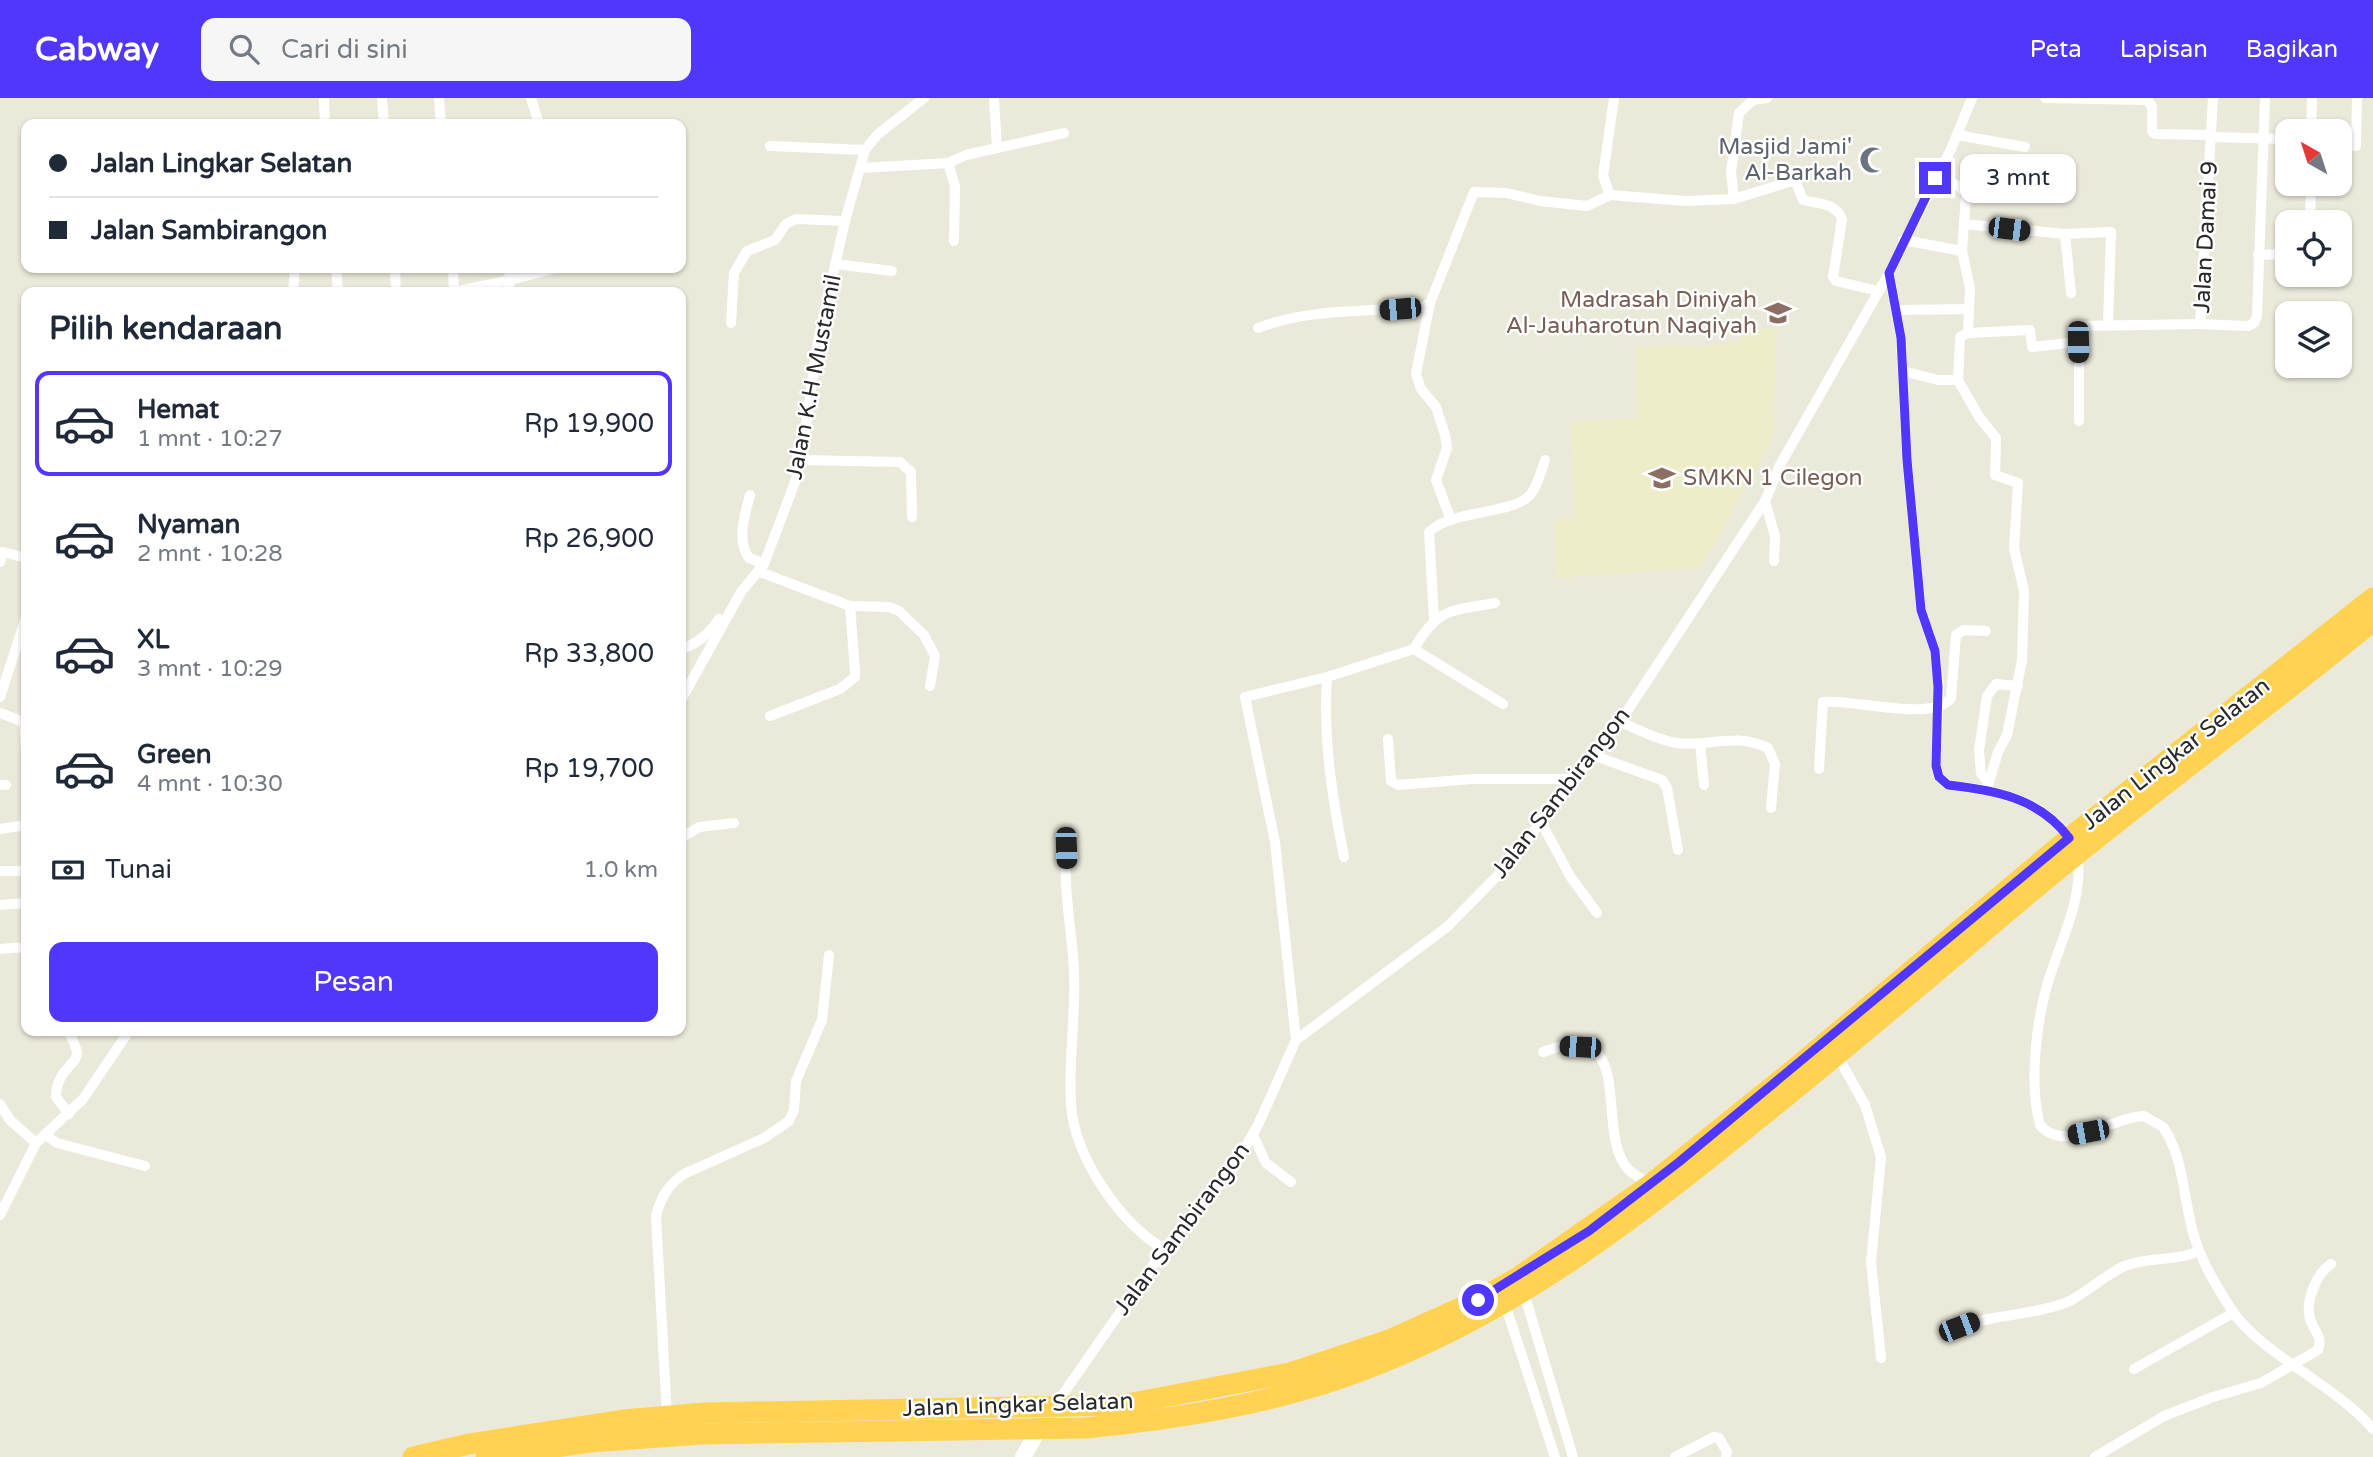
<!DOCTYPE html>
<html lang="id">
<meta charset="utf-8">
<style>
body{margin:0;font-family:"Varela Round",sans-serif;background:#f6f6f7;color:#1f2937;height:100vh;display:flex;flex-direction:column;font-size:26px;white-space:nowrap}
*{box-sizing:border-box;margin:0}
p{font-size:23px;color:#747a83}
.icon{flex:none;width:38px;height:38px;fill:none;stroke:currentColor;stroke-width:2;stroke-linecap:round;stroke-linejoin:round}
.map{position:relative;flex:1;overflow:hidden}
.sheet{position:absolute;left:21px;top:189px;width:665px;height:749px;display:flex;flex-direction:column;background:#fff;border-radius:14px;box-shadow:0 2px 5px #0004}
.sheet>*{flex:none}
.guide{position:absolute;left:21px;top:21px;width:665px;height:154px;border-radius:14px;box-shadow:0 2px 5px #0004;display:grid;align-content:center;height:154px;padding:0 28px;background:#fff}
.needle{width:46px;rotate:321deg}
.controls{position:absolute;left:2275px;top:21px;display:grid;gap:14px}
.controls a{display:grid;place-items:center;width:77px;height:77px;border-radius:14px;background:#fff;box-shadow:0 2px 5px #0004;font-size:35px}
.end{position:absolute;width:32px;height:32px;margin:-16px;border:9px solid #5037fb;background:#fff;box-shadow:0 0 0 4px #fff}
.from{border-radius:50%}
.bubble{position:absolute;height:49px;border-radius:14px;background:#fff;box-shadow:0 2px 5px #0004;font-size:23px;font-weight:600;line-height:49px;text-align:center}
.car{position:absolute;width:21px;height:42px;margin:-21px -10px;border-radius:9px;box-shadow:0 0 5px 2px #0007;background:linear-gradient(#222 24%,#8ab4d8 0 40%,#222 0 76%,#8ab4d8 0 86%,#222 0)}
.guide b{display:flex;align-items:center;gap:24px;height:66px;font-size:26px}
.guide b+b{border-top:2px solid #e0e1e3}
.guide i{width:18px;height:18px;background:#1f2937}
ul{padding:0;list-style:none}
li{display:flex;align-items:center;gap:21px;height:105px;margin:0 14px 10px;padding:0 14px;border:4px solid transparent;border-radius:14px}
li div{flex:1}
li b{display:block;font-size:26px}
li em{font-style:normal;font-weight:600}
li.on{border-color:#5037fb}
li>.icon{width:63px;height:63px;stroke-width:1.5}
h2{padding:0 28px;font-size:32px;line-height:84px}
.pay{display:flex;align-items:center;gap:18px;height:77px;padding:0 28px;font-size:26px}
.pay p{margin-inline-start:auto}
.primary-button{display:flex;gap:14px;margin-top:auto;padding:14px 28px}
.primary-button a{flex:1;height:80px;border-radius:14px;background:#5037fb;color:#fff;font-size:28px;font-weight:600;line-height:80px;text-align:center}
header{display:flex;align-items:center;gap:42px;box-sizing:border-box;height:98px;padding:0 35px;background:#5037fb;color:#fff}
header strong{font-size:33px}
nav{display:flex;gap:38px;margin-inline-start:auto;font-size:24px}
.search{width:490px;height:63px;background:#f6f6f7;display:flex;align-items:center;gap:18px;box-sizing:border-box;padding:0 24px;border-radius:14px;color:#747a83;font-size:26px}
.map>svg:first-child{display:block}
.education{fill:#ededc9}
.lines{fill:none;stroke-linecap:round;stroke-linejoin:round}
.street{stroke:#fff;stroke-width:10}
.secondary{stroke:#fff;stroke-width:16}
.highway{stroke:#ffd351;stroke-width:21}
.route{stroke:#5037fb;stroke-width:9}
.labels{text-anchor:middle;dominant-baseline:central;stroke-width:5;stroke-linejoin:round;paint-order:stroke}
.worship-label{font-size:23px;fill:#5b616d;stroke:#fff;text-anchor:end}
.street-label{font-size:23px;fill:#282828;stroke:#fff}
.education-label{font-size:23px;fill:#785e54;stroke:#fff;text-anchor:end}
</style>
<header>
<strong>Cabway</strong>
<div class="search"><svg class="icon" aria-label="search" viewBox="0 0 24 24"><circle cx="10" cy="10" r="6"/><path d="M15 15l6 6"/></svg>Cari di sini</div>
<nav><a>Peta</a><a>Lapisan</a><a>Bagikan</a></nav>
</header>
<div class="map">
<svg width="2373" height="1359" viewBox="0 0 2373 1359">
<rect width="100%" height="100%" fill="#ebe9da"/>
<!-- education -->
<path class="education" d="M 1777,230 L 1773,340 L 1701,470 L 1556,480 L 1554,422 L 1575,419 L 1570,325 L 1637,319 L 1636,250 L 1666,247 L 1702,249 L 1737,244 L 1751,232 Z"/>
<g class="lines">
<!-- street -->
<g class="street">
<path d="M 324,0 L 325,26"/>
<path d="M 382,0 L 384,26"/>
<path d="M 439,0 L 441,26"/>
<path d="M 531,0 L 539,26"/>
<path d="M 994,0 L 997,50"/>
<path d="M 2045,0 L 2147,2 L 2152,8 L 2152,33 L 2155,36 L 2211,37"/>
<path d="M 2213,0 L 2200,226 L 2248,228 L 2254,225 L 2257,218 L 2265,0"/>
<path d="M 2311,33 L 2312,0"/>
<path d="M 1957,37 L 2025,49"/>
<path d="M 2211,39 L 2287,41"/>
<path d="M 2340,46 L 2356,48 L 2357,0"/>
<path d="M 770,48 L 865,52"/>
<path d="M 948,65 L 966,57 L 1064,35"/>
<path d="M 862,70 L 948,65 L 955,88 L 954,143"/>
<path d="M 1935,80 L 1959,88 L 1966,96 L 1964,126 L 2065,136 L 2111,134 L 2108,227"/>
<path d="M 1610,97 L 1603,78 L 1614,0"/>
<path d="M 1734,101 L 1731,74 L 1739,15 L 1753,2 L 1767,0"/>
<path d="M 2310,124 L 2311,86"/>
<path d="M 1964,126 L 1962,153 L 1970,190 L 1968,235"/>
<path d="M 2065,136 L 2071,195"/>
<path d="M 1903,142 L 1962,153"/>
<path d="M 2258,157 L 2287,156"/>
<path d="M 835,166 L 892,173"/>
<path d="M 336,170 L 338,194"/>
<path d="M 395,170 L 396,194"/>
<path d="M 453,170 L 454,194"/>
<path d="M 1889,175 L 1901,240 L 1907,362 L 1921,512 L 1935,553 L 1939,589 L 1936,668 L 1939,679 L 1948,687 C 1994,692 2040,700 2069,740"/>
<path d="M 293,194 L 295,170"/>
<path d="M 454,194 L 510,182 L 509,170"/>
<path d="M 509,194 L 510,182 L 556,170"/>
<path d="M 1430,205 L 1416,276 L 1421,291 L 1436,309 L 1445,337 L 1447,350 L 1436,382 L 1451,422"/>
<path d="M 1897,212 L 1968,211"/>
<path d="M 731,225 L 734,175 L 747,153 L 775,142 L 786,126 L 796,121 L 845,123"/>
<path d="M 1258,230 C 1310,210 1367,214 1422,209 L 1430,205 L 1474,94 L 1506,95 L 1540,103 L 1587,108 L 1610,97 L 1686,103 L 1734,101 L 1795,82 L 1803,102 C 1819,106 1834,104 1842,121 L 1833,179 L 1836,183 L 1878,193"/>
<path d="M 1903,273 L 1938,282 L 1958,282 L 1960,239 L 1968,235 L 2030,232 L 2032,249 L 2078,244"/>
<path d="M 1958,282 L 1979,319 L 1996,340 L 1995,377 L 2018,385 L 2014,450 L 2024,493 L 2022,562 L 2007,637 L 1998,654 L 1987,691"/>
<path d="M 2079,323 L 2079,228 L 2200,226"/>
<path d="M 801,362 L 900,364 L 911,374 L 912,419"/>
<path d="M 750,397 C 745,416 736,443 749,460 L 764,466"/>
<path d="M 1765,403 L 1775,438 L 1774,463"/>
<path d="M 0,464 L 3,454 L 26,460"/>
<path d="M 760,474 L 850,508 L 855,573 L 855,579 L 840,591 L 770,618"/>
<path d="M 850,508 L 889,509 L 899,513 L 924,537 L 935,558 L 930,588"/>
<path d="M 1434,521 L 1429,434 C 1453,411 1512,417 1530,397 C 1538,388 1541,373 1545,362"/>
<path d="M 681,551 C 696,547 710,535 719,521"/>
<path d="M 1414,551 C 1438,509 1451,513 1495,505"/>
<path d="M 1327,579 C 1323,641 1332,698 1344,759"/>
<path d="M 0,599 L 26,519"/>
<path d="M 681,602 L 741,494 L 764,466 L 795,384 L 801,362 L 818,243 L 845,123 L 865,52 L 877,37 L 924,0"/>
<path d="M 0,615 L 26,625"/>
<path d="M 24,624 L 26,655"/>
<path d="M 1620,624 C 1638,631 1657,642 1677,645 C 1711,649 1734,634 1768,650 L 1775,666 L 1771,710"/>
<path d="M 1388,641 L 1391,683 L 1398,687 L 1472,681 L 1577,681"/>
<path d="M 1700,645 L 1704,687"/>
<path d="M 1595,658 L 1662,682 L 1667,690 L 1678,752"/>
<path d="M 1819,671 L 1823,604 C 1851,600 1933,625 1951,600 L 1956,537 L 1964,532 L 1986,533"/>
<path d="M 1988,684 L 1981,675 L 1979,652 L 1987,598 L 1996,586 L 2018,588"/>
<path d="M 0,687 L 6,687"/>
<path d="M 1542,726 L 1570,778 L 1597,815"/>
<path d="M 0,731 L 26,727"/>
<path d="M 681,740 L 699,729 L 734,725"/>
<path d="M 1068,740 C 1061,783 1072,830 1074,873 C 1076,918 1068,963 1071,1007 C 1075,1060 1120,1125 1164,1151"/>
<path d="M 2077,756 C 2085,798 2060,844 2048,884 C 2036,923 2029,988 2040,1027 C 2065,1057 2114,1018 2144,1018 L 2163,1029 C 2185,1060 2183,1105 2195,1141 C 2203,1166 2217,1189 2231,1211 C 2260,1256 2335,1286 2373,1331"/>
<path d="M 0,773 L 26,773"/>
<path d="M 0,807 L 26,805"/>
<path d="M 0,851 L 26,849"/>
<path d="M 1296,942 L 1275,744 L 1245,599 L 1327,579 L 1414,551 L 1503,606"/>
<path d="M 1543,954 C 1640,916 1593,1033 1628,1071 C 1633,1077 1644,1082 1651,1086"/>
<path d="M 1837,957 L 1865,1007 L 1881,1059 L 1871,1164 L 1881,1260"/>
<path d="M 0,1006 L 10,1022 L 36,1045"/>
<path d="M 69,1016 L 56,999 C 56,972 78,966 77,955 C 76,947 71,940 69,933"/>
<path d="M 46,1037 L 57,1045 L 145,1068"/>
<path d="M 1253,1037 L 1266,1065 L 1291,1084"/>
<path d="M 0,1117 L 36,1045 L 83,1001 L 129,933"/>
<path d="M 1524,1195 L 1573,1359"/>
<path d="M 1505,1206 L 1555,1359"/>
<path d="M 1959,1229 C 1993,1216 2030,1218 2065,1205 C 2087,1196 2103,1177 2125,1168 C 2149,1158 2175,1164 2199,1153"/>
<path d="M 2134,1271 L 2233,1215"/>
<path d="M 1054,1309 L 1164,1151 L 1230,1075 L 1258,1027 L 1296,942 L 1447,829 L 1503,772 L 1620,624 L 1765,403 L 1780,367 L 1889,175 L 1951,51 L 1972,0"/>
<path d="M 667,1319 L 656,1118 C 661,1099 668,1087 684,1076 L 764,1040 L 789,1023 L 794,1012 L 796,983 L 822,922 L 829,857"/>
<path d="M 1675,1359 L 1714,1339 L 1719,1340 L 1727,1354 L 1726,1359"/>
<path d="M 2095,1359 L 2164,1318 L 2213,1299 L 2261,1285 L 2318,1252 C 2323,1238 2314,1234 2310,1221 C 2305,1204 2316,1176 2331,1166"/>
</g>
<!-- secondary -->
<path class="secondary" d="M 1023,1359 L 1039,1331"/>
<!-- highway -->
<g class="highway">
<path d="M 413,1359 L 469,1346 L 623,1322 L 705,1315 L 1122,1307 L 1290,1275 L 1389,1242 L 1478,1202 L 1517,1180 L 1651,1086 L 1793,972 L 2069,740 L 2373,500"/>
<path d="M 486,1359 L 591,1344 L 701,1336 L 1085,1330 C 1171,1322 1277,1305 1358,1274 C 1508,1219 1635,1122 1757,1022 C 1848,949 1937,873 2026,798 C 2139,703 2259,617 2373,523"/>
</g>
</g>
<g class="lines">
<!-- route -->
<path class="route" d="M 1478,1202 L 1589,1133 L 1679,1064 L 2069,740 C 2040,700 1994,692 1948,687 L 1939,679 L 1936,668 L 1938,589 L 1935,553 L 1921,512 L 1907,362 L 1901,240 L 1889,175 L 1935,80"/>
</g>
<!-- icons -->
<defs>
<g id="mosque-bare" transform="scale(2.1)"><path d="M3.5-4.9A6 6 0 1 0 3.5 4.9A5 5 0 1 1 3.5-4.9Z" fill="#6b7280" stroke="#fff" stroke-width="2.5" paint-order="stroke"/></g>
<g id="school-bare" transform="scale(2.1)"><path d="M0-5L7-2L0 1L-7-2ZM-4 1L0 2.5L4 1V4Q0 6-4 4Z" fill="#8d6e63" stroke="#fff" stroke-width="2.5" paint-order="stroke"/></g>
</defs>
<g fill-rule="evenodd">
<use href="#mosque-bare" x="1873" y="62"/>
<use href="#school-bare" x="1778" y="215"/>
<use href="#school-bare" x="1662" y="380"/>
</g>
<g class="labels">
<!-- worship labels -->
<g class="worship-label">
<text x="1852" y="49">Masjid Jami'<tspan x="1852" dy="26">Al-Barkah</tspan></text>
</g>
<!-- street labels -->
<g class="street-label">
<text transform="translate(2206 139) rotate(-87)">Jalan Damai 9</text>
<text transform="translate(814 279) rotate(-79)">Jalan K.H Mustamil</text>
<text transform="translate(2176 656) rotate(-38)">Jalan Lingkar Selatan</text>
<text transform="translate(1561 695) rotate(-52)">Jalan Sambirangon</text>
<text transform="translate(1182 1131) rotate(-53)">Jalan Sambirangon</text>
<text transform="translate(1018 1307) rotate(-2)">Jalan Lingkar Selatan</text>
</g>
<!-- education labels -->
<g class="education-label">
<text x="1757" y="202">Madrasah Diniyah<tspan x="1757" dy="26">Al-Jauharotun Naqiyah</tspan></text>
<text x="1683" y="380" text-anchor="start">SMKN 1 Cilegon</text>
</g>
</g>
</svg>
<div class="controls">
<a><svg class="needle" viewBox="-14 -14 28 28"><path d="M0-13l5 13h-10z" fill="#e53935"/><path d="M0 13l5-13h-10z" fill="#747a83"/></svg></a>
<a><svg class="icon" aria-label="locate" viewBox="0 0 24 24"><circle cx="12" cy="12" r="6"/><path d="M12 2v4M12 18v4M2 12h4M18 12h4"/></svg></a>
<a><svg class="icon" aria-label="layers" viewBox="0 0 24 24"><path d="M12 4l9 5-9 5-9-5zM3 14l9 5 9-5"/></svg></a>
</div>
<i class="end from" style="left:1478px;top:1202px"></i>
<i class="end" style="left:1935px;top:80px"></i>
<div class="bubble" style="left:1960px;top:56px;width:116px">3 mnt</div>
<i class="car" style="left:2009px;top:131px;rotate:97deg"></i>
<i class="car" style="left:1400px;top:211px;rotate:265deg"></i>
<i class="car" style="left:2078px;top:244px;rotate:179deg"></i>
<i class="car" style="left:1066px;top:750px;rotate:178deg"></i>
<i class="car" style="left:1580px;top:949px;rotate:273deg"></i>
<i class="car" style="left:2088px;top:1034px;rotate:259deg"></i>
<i class="car" style="left:1959px;top:1229px;rotate:69deg"></i>
<div class="guide">
<b><i class="from"></i>Jalan Lingkar Selatan</b>
<b><i></i>Jalan Sambirangon</b>
</div>
<section class="sheet">
<h2>Pilih kendaraan</h2>
<ul>
<li class="on"><svg class="icon" aria-label="car" viewBox="0 0 24 24"><path d="M5 17H2v-5l4-1 3-4h7l3 4 3 1v5h-3M9 17h6M6 11h13"/><circle cx="7" cy="17" r="2"/><circle cx="17" cy="17" r="2"/></svg><div><b>Hemat</b><p>1 mnt · 10:27</p></div><em>Rp 19,900</em></li>
<li><svg class="icon" aria-label="car" viewBox="0 0 24 24"><path d="M5 17H2v-5l4-1 3-4h7l3 4 3 1v5h-3M9 17h6M6 11h13"/><circle cx="7" cy="17" r="2"/><circle cx="17" cy="17" r="2"/></svg><div><b>Nyaman</b><p>2 mnt · 10:28</p></div><em>Rp 26,900</em></li>
<li><svg class="icon" aria-label="car" viewBox="0 0 24 24"><path d="M5 17H2v-5l4-1 3-4h7l3 4 3 1v5h-3M9 17h6M6 11h13"/><circle cx="7" cy="17" r="2"/><circle cx="17" cy="17" r="2"/></svg><div><b>XL</b><p>3 mnt · 10:29</p></div><em>Rp 33,800</em></li>
<li><svg class="icon" aria-label="car" viewBox="0 0 24 24"><path d="M5 17H2v-5l4-1 3-4h7l3 4 3 1v5h-3M9 17h6M6 11h13"/><circle cx="7" cy="17" r="2"/><circle cx="17" cy="17" r="2"/></svg><div><b>Green</b><p>4 mnt · 10:30</p></div><em>Rp 19,700</em></li>
</ul>
<div class="pay"><svg class="icon" aria-label="cash" viewBox="0 0 24 24"><path d="M3 7h18v10H3z"/><circle cx="12" cy="12" r="2"/></svg>Tunai<p>1.0 km</p></div>
<div class="primary-button"><a>Pesan</a></div>
</section>
</div>
